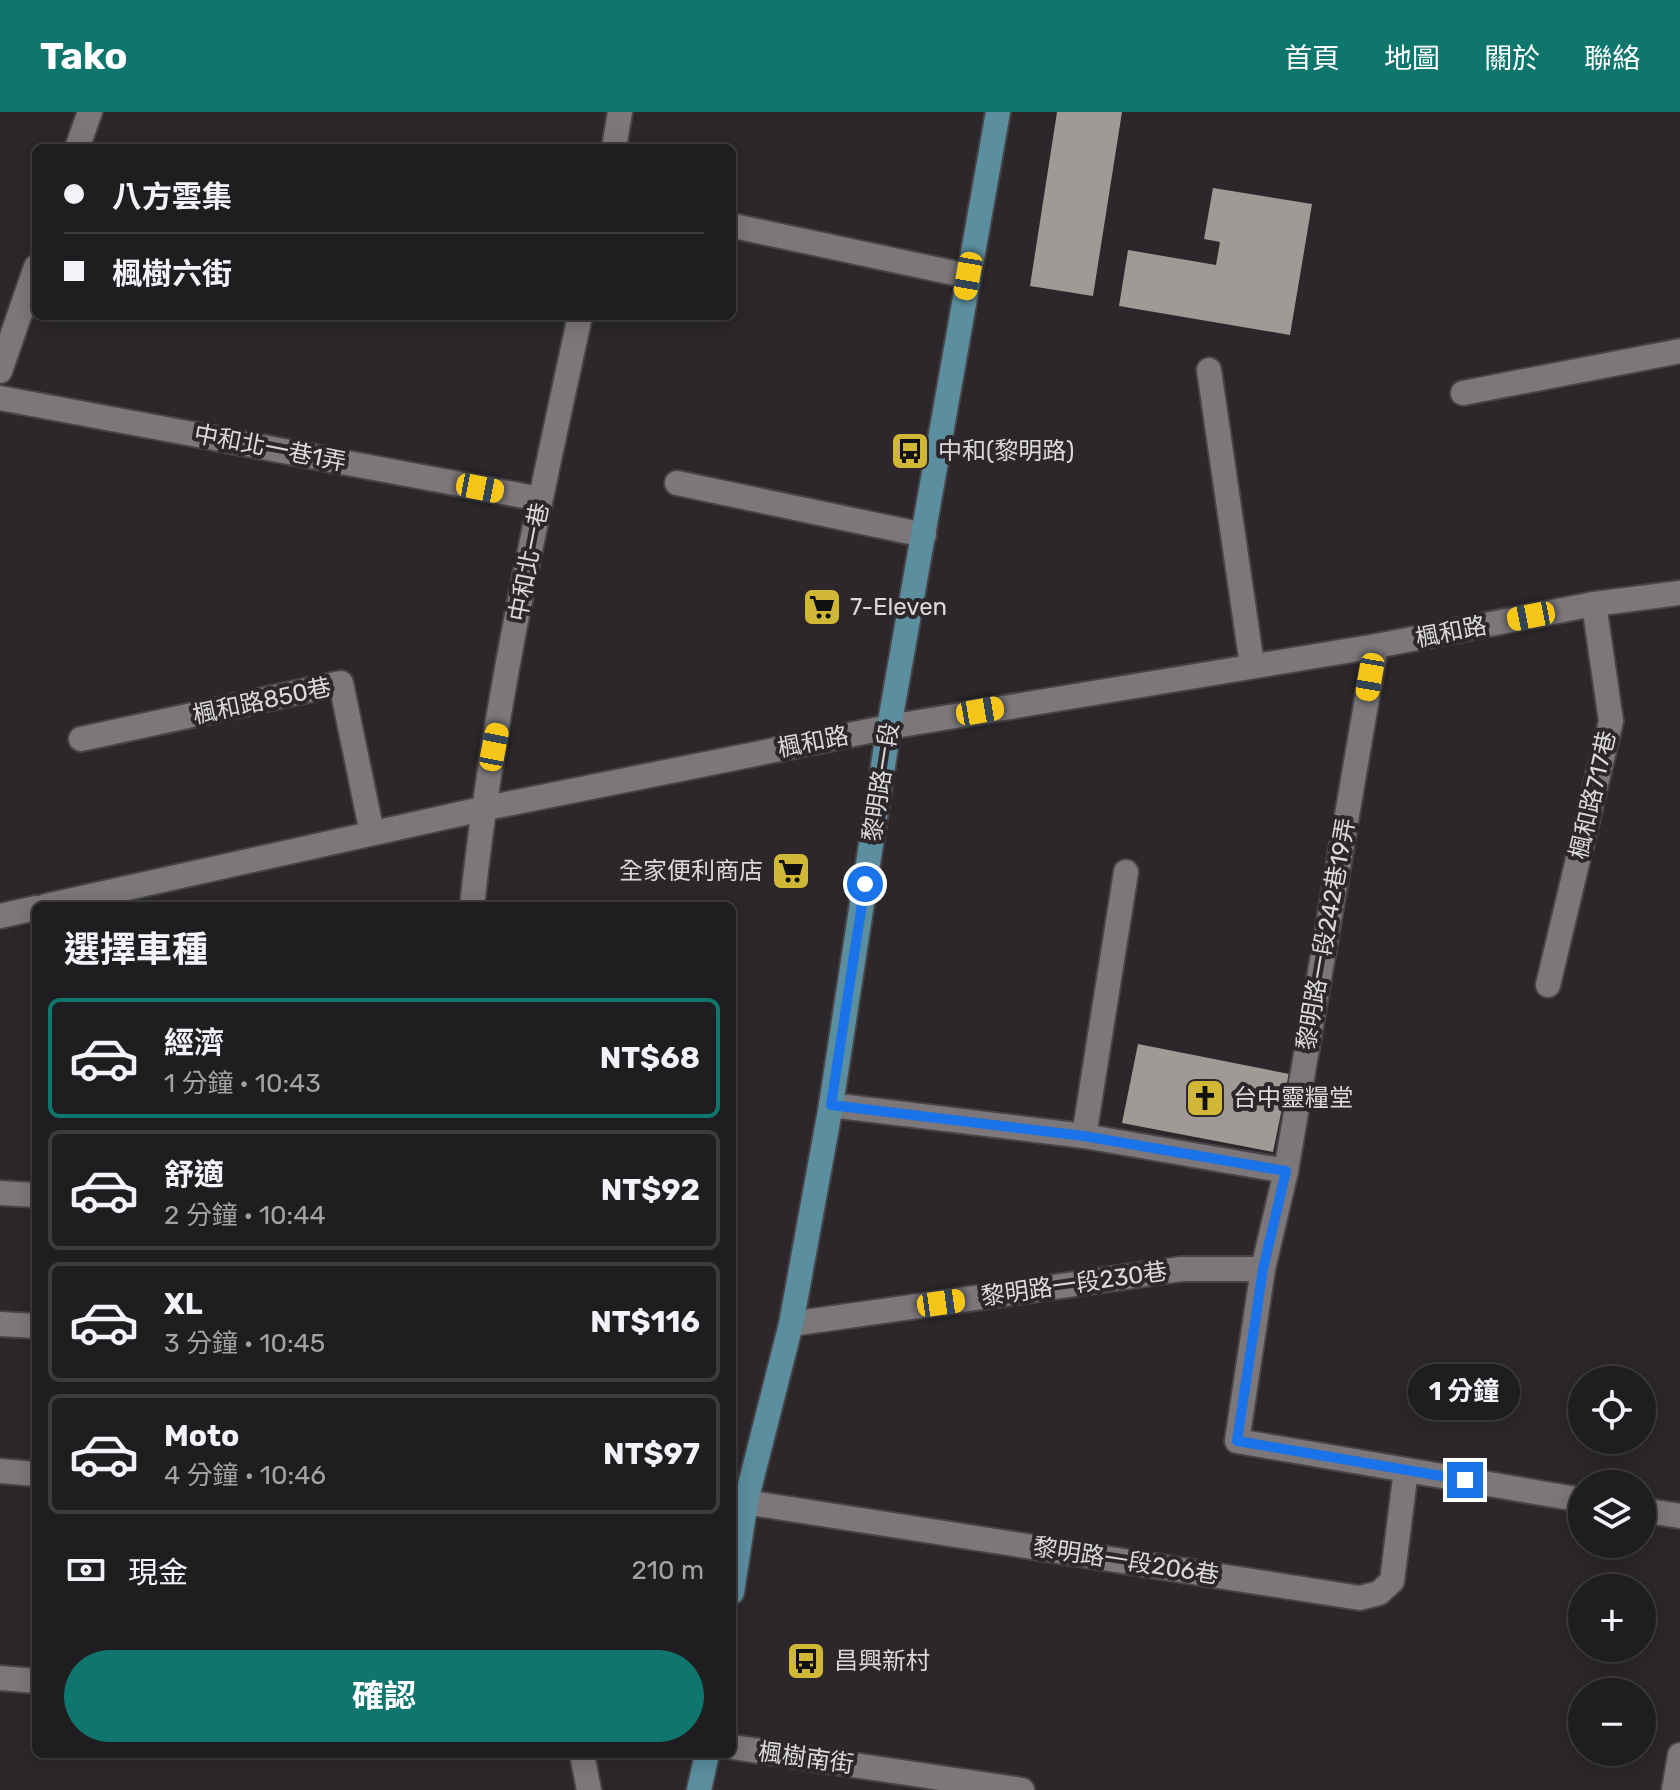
<!DOCTYPE html>
<html lang="zh-TW">
<meta charset="utf-8">
<style>
body{margin:0;font-family:Rubik,"Noto Sans TC",sans-serif;background:#282629;color:#f1f3f6;height:100vh;display:flex;flex-direction:column;font-size:30px;white-space:nowrap}
*{box-sizing:border-box;margin:0}
p{font-size:26px;color:#a2a2a5}
.icon{flex:none;width:44px;height:44px;fill:none;stroke:currentColor;stroke-width:2;stroke-linecap:round;stroke-linejoin:round}
.map{position:relative;flex:1;overflow:hidden}
.drawer{position:absolute;left:32px;top:790px;width:704px;height:856px;display:flex;flex-direction:column;background:#201d20;border-radius:12px;box-shadow:0 4px 20px #0003,0 0 0 2px #3d3b3e}
.drawer>*{flex:none}
.banner{position:absolute;left:32px;top:32px;width:704px;height:176px;border-radius:12px;box-shadow:0 4px 20px #0003,0 0 0 2px #3d3b3e;display:grid;align-content:center;height:176px;padding:0 32px;background:#201d20}
.fabs{position:absolute;left:1568px;top:1254px;display:grid;gap:16px}
.fabs a{display:grid;place-items:center;width:88px;height:88px;border-radius:50%;background:#201d20;box-shadow:0 4px 20px #0003,0 0 0 2px #3d3b3e;font-size:40px}
.end{position:absolute;width:36px;height:36px;margin:-18px;border:10px solid #1a73e8;background:#fff;box-shadow:0 0 0 4px #fff}
.from{border-radius:50%}
.bubble{position:absolute;height:56px;border-radius:28px;background:#201d20;box-shadow:0 4px 20px #0003,0 0 0 2px #3d3b3e;font-size:26px;font-weight:700;line-height:56px;text-align:center}
.car{position:absolute;width:24px;height:48px;margin:-24px -12px;border-radius:10px;box-shadow:0 0 6px 2px #0007;background:linear-gradient(#f5c518 24%,#345 0 40%,#f5c518 0 76%,#345 0 86%,#f5c518 0)}
.banner b{display:flex;align-items:center;gap:28px;height:76px;font-size:30px}
.banner b+b{border-top:2px solid #3d3b3e}
.banner i{width:20px;height:20px;background:#f1f3f6}
ul{padding:0;list-style:none}
li{display:flex;align-items:center;gap:24px;height:120px;margin:0 16px 12px;padding:0 16px;border:4px solid #3d3b3e;border-radius:12px}
li div{flex:1}
li b{display:block;font-size:30px}
li em{font-style:normal;font-weight:700}
li.active{border-color:#0f766e}
li>.icon{width:72px;height:72px;stroke-width:1.5}
h2{padding:0 32px;font-size:36px;line-height:96px}
.pay{display:flex;align-items:center;gap:20px;height:88px;padding:0 32px;font-size:30px}
.pay p{margin-inline-start:auto}
.action{display:flex;gap:16px;margin-top:auto;padding:16px 32px}
.action a{flex:1;height:92px;border-radius:48px;background:#0f766e;color:#fff;font-size:32px;font-weight:700;line-height:92px;text-align:center}
header{display:flex;align-items:center;gap:48px;box-sizing:border-box;height:112px;padding:0 40px;background:#0f766e;color:#fff}
header strong{font-size:38px}
nav{display:flex;gap:44px;margin-inline-start:auto;font-size:28px}
.map>svg:first-child{display:block}
.building{fill:#9f9a96}
.lines{fill:none;stroke-linecap:round;stroke-linejoin:round}
.minor-casing{stroke:#474447;stroke-width:28}
.major-casing{stroke:#474447;stroke-width:28}
.minor{stroke:#7b777b;stroke-width:24}
.major{stroke:#5b8fa0;stroke-width:24}
.route{stroke:#1a73e8;stroke-width:10}
.labels{text-anchor:middle;dominant-baseline:central;stroke-width:8;stroke-linejoin:round;paint-order:stroke}
.street-label{font-size:24px;fill:#dbd9db;stroke:#2b272a}
.poi-label{font-size:24px;fill:#dbd9db;stroke:#2b272a;text-anchor:start}
</style>
<header>
<strong>Tako</strong>
<nav><a>首頁</a><a>地圖</a><a>關於</a><a>聯絡</a></nav>
</header>
<div class="map">
<svg width="1680" height="1678" viewBox="0 0 1680 1678">
<rect width="100%" height="100%" fill="#2b272a"/>
<!-- building -->
<g class="building">
<path d="M 1057,0 L 1122,0 L 1093,184 L 1030,174 Z"/>
<path d="M 1213,76 L 1312,92 L 1290,223 L 1119,194 L 1128,138 L 1216,153 L 1220,130 L 1204,127 Z"/>
<path d="M 1138,932 L 1289,962 L 1273,1040 L 1122,1011 Z"/>
</g>
<g class="lines">
<!-- minor casing -->
<g class="minor-casing">
<g id="minor">
<path d="M 77,36 L 90,0"/>
<path d="M 614,36 L 620,0"/>
<path d="M 734,114 L 968,164"/>
<path d="M 1209,258 L 1252,553"/>
<path d="M 0,259 L 36,155"/>
<path d="M 1463,281 L 1680,239"/>
<path d="M 0,286 L 540,387"/>
<path d="M 677,371 L 924,423"/>
<path d="M 1376,534 L 1286,1059 L 1263,1157 L 1237,1329 L 1582,1388"/>
<path d="M 81,627 L 341,571 L 372,721"/>
<path d="M 46,794 L 482,697 L 889,615 L 1376,534 L 1594,492 L 1680,481"/>
<path d="M 472,794 C 493,595 538,399 580,204"/>
<path d="M 0,804 L 36,796"/>
<path d="M 1548,873 L 1611,609 L 1594,492"/>
<path d="M 831,993 L 1084,1024 L 1286,1059"/>
<path d="M 1084,1024 L 1126,760"/>
<path d="M 0,1081 L 36,1083"/>
<path d="M 0,1212 L 36,1214"/>
<path d="M 791,1212 L 1181,1157 L 1263,1157"/>
<path d="M 0,1359 L 36,1362"/>
<path d="M 732,1388 L 1360,1486 L 1379,1481 L 1392,1469 L 1406,1358"/>
<path d="M 1642,1398 L 1680,1404"/>
<path d="M 0,1566 L 36,1569"/>
<path d="M 732,1635 L 1022,1678"/>
<path d="M 582,1642 L 589,1678"/>
<path d="M 1674,1678 L 1680,1643"/>
</g>
</g>
<!-- major casing -->
<g class="major-casing">
<g id="major">
<path d="M 732,1480 L 746,1389 L 791,1212 L 831,993 L 889,615 L 998,0"/>
<path d="M 699,1678 L 707,1642"/>
</g>
</g>
<!-- minor -->
<use href="#minor" class="minor"/>
<!-- major -->
<use href="#major" class="major"/>
</g>
<g class="lines">
<!-- route -->
<path class="route" d="M 865,772 L 831,993 L 1084,1024 L 1286,1059 L 1263,1157 L 1237,1329 L 1465,1368"/>
</g>
<!-- icons -->
<defs>
<g id="bus-square" transform="scale(2)"><rect x="-9" y="-9" width="18" height="18" rx="4" fill="#d1b736" stroke="#2b272a"/><path d="M-5-6H5V4H4V6H2V4H-2V6H-4V4H-5ZM-3.5-4V0h7V-4ZM-3.5 1.2v1.5H-2V1.2ZM2 1.2v1.5H3.5V1.2Z" fill="#111"/></g>
<g id="supermarket-square" transform="scale(2)"><rect x="-9" y="-9" width="18" height="18" rx="4" fill="#d1b736" stroke="#2b272a"/><path d="M-6-5.5h2.5l.6 2H6L4.5 2H-2.5L-4.4-4H-6ZM-1.5 3.2a1.3 1.3 0 1 0 .1 0ZM3 3.2a1.3 1.3 0 1 0 .1 0Z" fill="#111"/></g>
<g id="church-square" transform="scale(2)"><rect x="-9" y="-9" width="18" height="18" rx="4" fill="#d1b736" stroke="#2b272a"/><path d="M-1.2-6h2.4v3.5h3.3v2.4h-3.3V6h-2.4V-.1h-3.3v-2.4h3.3Z" fill="#111"/></g>
</defs>
<g fill-rule="evenodd">
<use href="#bus-square" x="910" y="339"/>
<use href="#supermarket-square" x="822" y="495"/>
<use href="#supermarket-square" x="791" y="759"/>
<use href="#church-square" x="1205" y="986"/>
<use href="#bus-square" x="806" y="1549"/>
</g>
<g class="labels">
<!-- street labels -->
<g class="street-label">
<text transform="translate(270 336) rotate(11)">中和北一巷1弄</text>
<text transform="translate(529 450) rotate(-79)">中和北一巷</text>
<text transform="translate(1451 520) rotate(-11)">楓和路</text>
<text transform="translate(262 589) rotate(-12)">楓和路850巷</text>
<text transform="translate(813 630) rotate(-11)">楓和路</text>
<text transform="translate(881 670) rotate(-81)">黎明路一段</text>
<text transform="translate(1593 683) rotate(-77)">楓和路717巷</text>
<text transform="translate(1326 822) rotate(-80)">黎明路一段242巷19弄</text>
<text transform="translate(1074 1172) rotate(-8)">黎明路一段230巷</text>
<text transform="translate(1126 1449) rotate(9)">黎明路一段206巷</text>
<text transform="translate(806 1646) rotate(8)">楓樹南街</text>
</g>
<!-- poi labels -->
<g class="poi-label">
<text x="938" y="339">中和(黎明路)</text>
<text x="850" y="495">7-Eleven</text>
<text x="763" y="759" text-anchor="end">全家便利商店</text>
<text x="1233" y="986">台中靈糧堂</text>
<text x="834" y="1549">昌興新村</text>
</g>
</g>
</svg>
<div class="fabs">
<a><svg class="icon" aria-label="locate" viewBox="0 0 24 24"><circle cx="12" cy="12" r="6"/><path d="M12 2v4M12 18v4M2 12h4M18 12h4"/></svg></a>
<a><svg class="icon" aria-label="layers" viewBox="0 0 24 24"><path d="M12 4l9 5-9 5-9-5zM3 14l9 5 9-5"/></svg></a>
<a>+</a>
<a>−</a>
</div>
<i class="end from" style="left:865px;top:772px"></i>
<i class="end" style="left:1465px;top:1368px"></i>
<div class="bubble" style="left:1408px;top:1252px;width:112px">1 分鐘</div>
<i class="car" style="left:968px;top:164px;rotate:190deg"></i>
<i class="car" style="left:480px;top:376px;rotate:101deg"></i>
<i class="car" style="left:1531px;top:504px;rotate:259deg"></i>
<i class="car" style="left:1370px;top:565px;rotate:190deg"></i>
<i class="car" style="left:980px;top:599px;rotate:80deg"></i>
<i class="car" style="left:494px;top:635px;rotate:11deg"></i>
<i class="car" style="left:941px;top:1191px;rotate:82deg"></i>
<div class="banner">
<b><i class="from"></i>八方雲集</b>
<b><i></i>楓樹六街</b>
</div>
<section class="drawer">
<h2>選擇車種</h2>
<ul>
<li class="active"><svg class="icon" aria-label="car" viewBox="0 0 24 24"><path d="M5 17H2v-5l4-1 3-4h7l3 4 3 1v5h-3M9 17h6M6 11h13"/><circle cx="7" cy="17" r="2"/><circle cx="17" cy="17" r="2"/></svg><div><b>經濟</b><p>1 分鐘 · 10:43</p></div><em>NT$68</em></li>
<li><svg class="icon" aria-label="car" viewBox="0 0 24 24"><path d="M5 17H2v-5l4-1 3-4h7l3 4 3 1v5h-3M9 17h6M6 11h13"/><circle cx="7" cy="17" r="2"/><circle cx="17" cy="17" r="2"/></svg><div><b>舒適</b><p>2 分鐘 · 10:44</p></div><em>NT$92</em></li>
<li><svg class="icon" aria-label="car" viewBox="0 0 24 24"><path d="M5 17H2v-5l4-1 3-4h7l3 4 3 1v5h-3M9 17h6M6 11h13"/><circle cx="7" cy="17" r="2"/><circle cx="17" cy="17" r="2"/></svg><div><b>XL</b><p>3 分鐘 · 10:45</p></div><em>NT$116</em></li>
<li><svg class="icon" aria-label="car" viewBox="0 0 24 24"><path d="M5 17H2v-5l4-1 3-4h7l3 4 3 1v5h-3M9 17h6M6 11h13"/><circle cx="7" cy="17" r="2"/><circle cx="17" cy="17" r="2"/></svg><div><b>Moto</b><p>4 分鐘 · 10:46</p></div><em>NT$97</em></li>
</ul>
<div class="pay"><svg class="icon" aria-label="cash" viewBox="0 0 24 24"><path d="M3 7h18v10H3z"/><circle cx="12" cy="12" r="2"/></svg>現金<p>210 m</p></div>
<div class="action"><a>確認</a></div>
</section>
</div>
